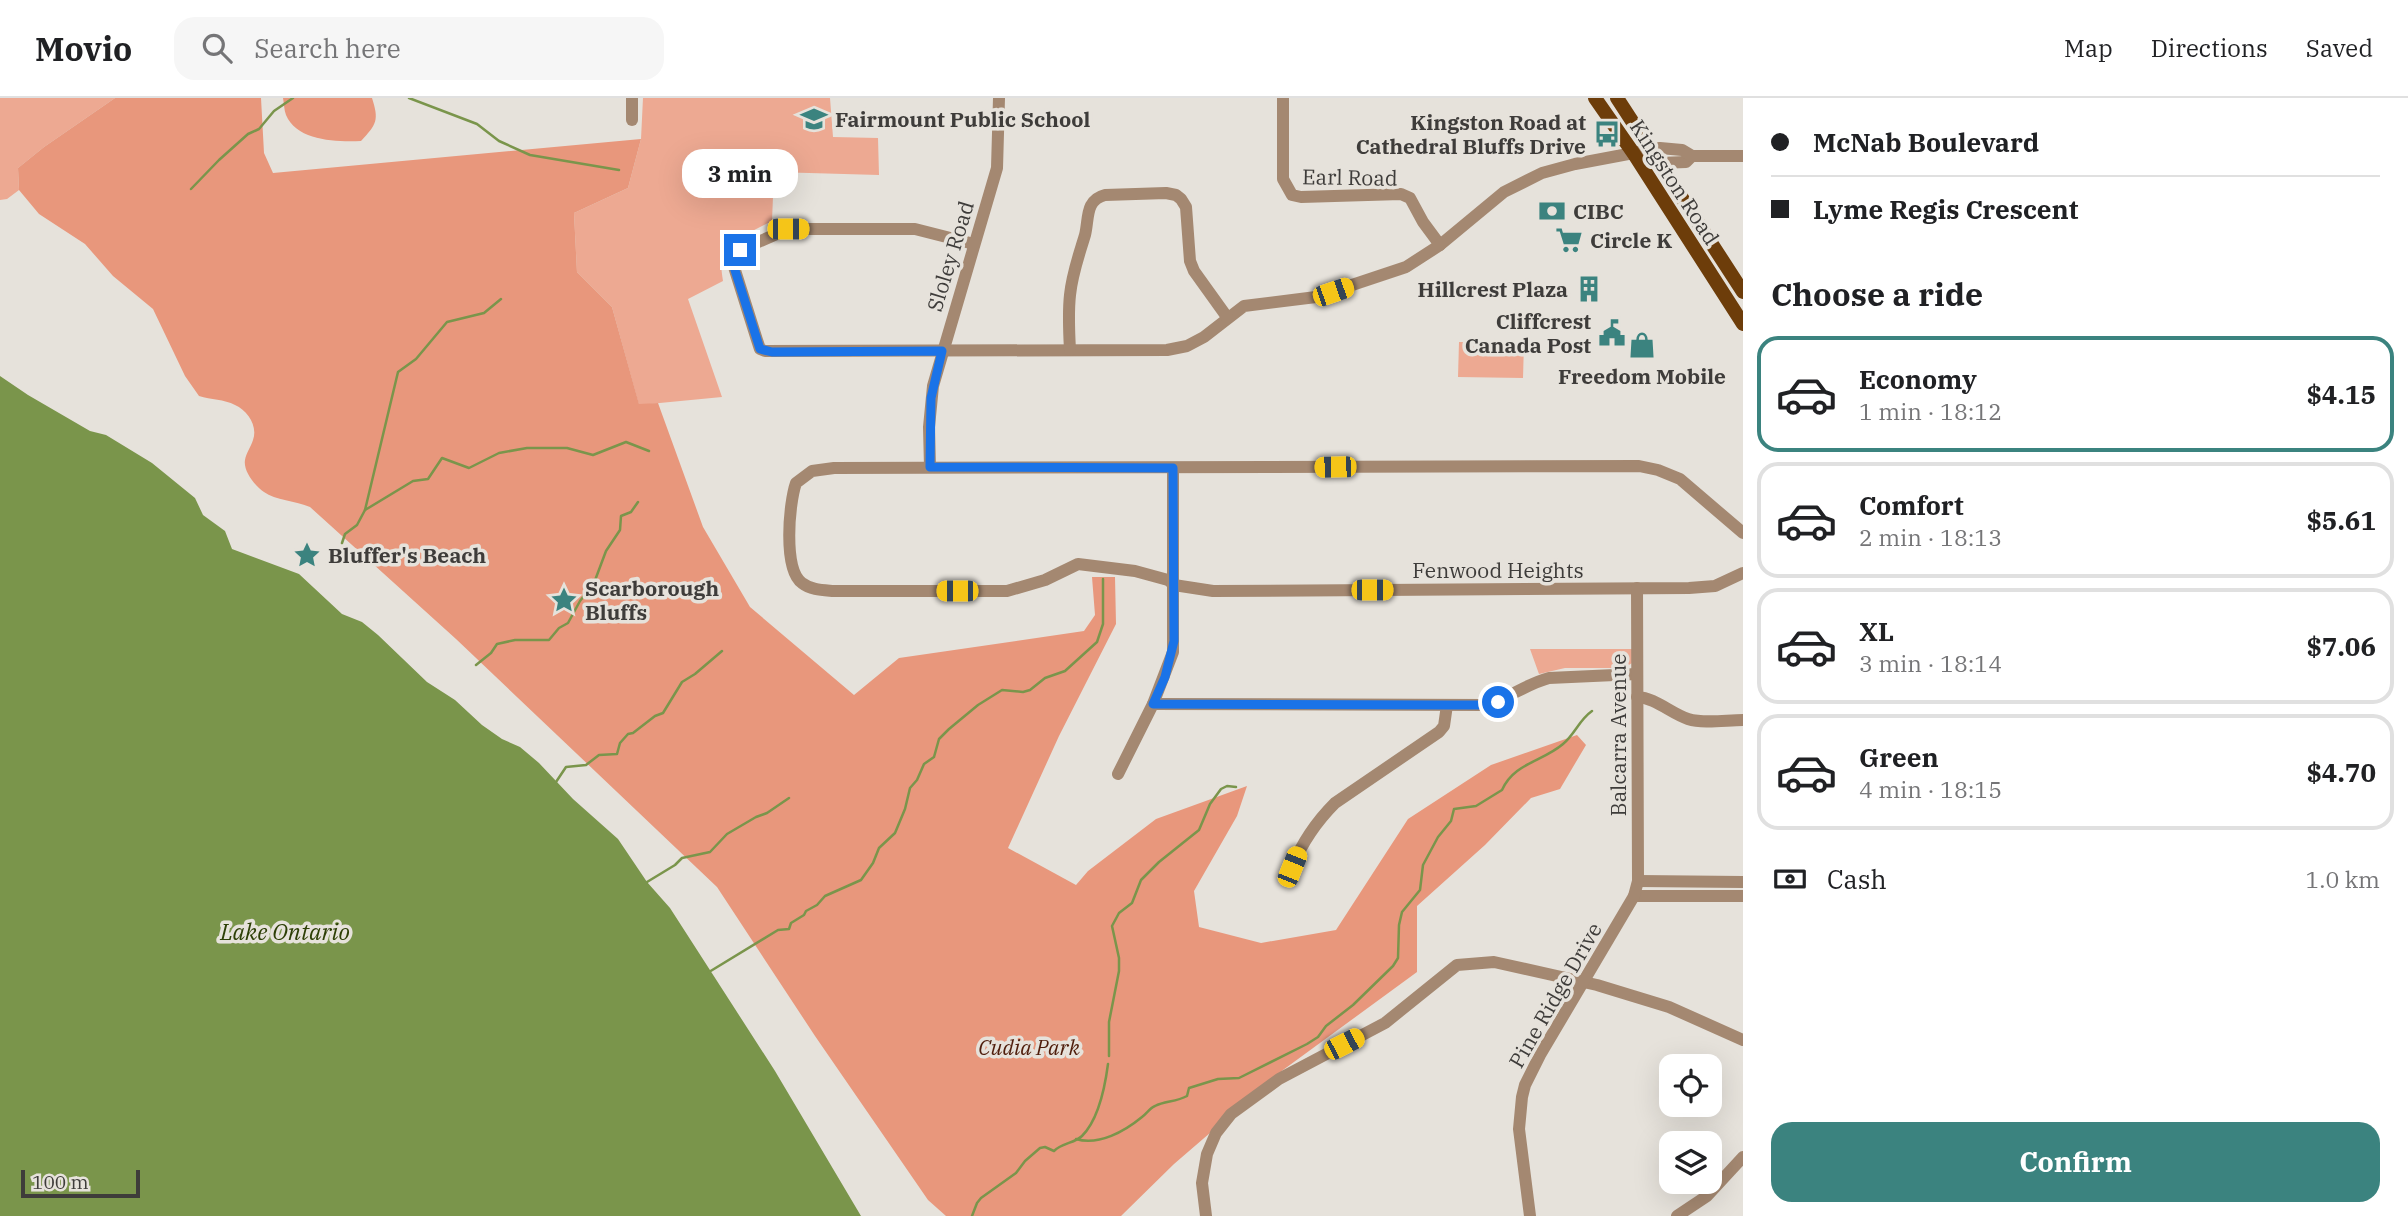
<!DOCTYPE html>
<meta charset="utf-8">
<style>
body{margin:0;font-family:"IBM Plex Serif",serif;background:#f6f6f6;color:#202124;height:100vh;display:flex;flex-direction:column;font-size:26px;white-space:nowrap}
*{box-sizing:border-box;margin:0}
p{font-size:23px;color:#757577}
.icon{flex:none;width:38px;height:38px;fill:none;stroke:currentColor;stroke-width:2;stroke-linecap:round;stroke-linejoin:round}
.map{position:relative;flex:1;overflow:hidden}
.side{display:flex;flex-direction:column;background:#fff;width:665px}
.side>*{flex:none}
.guide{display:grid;align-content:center;height:154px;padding:0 28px;background:#fff}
.buttons{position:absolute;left:1659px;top:956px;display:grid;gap:14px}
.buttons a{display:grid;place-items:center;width:63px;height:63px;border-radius:14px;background:#fff;box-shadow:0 7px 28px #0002;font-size:35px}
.scale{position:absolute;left:21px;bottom:18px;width:119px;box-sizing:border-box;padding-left:7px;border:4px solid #3e3c3a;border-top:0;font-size:19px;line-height:24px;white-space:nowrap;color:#3e3c3a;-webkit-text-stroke:5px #e6e2db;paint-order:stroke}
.end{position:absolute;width:32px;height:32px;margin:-16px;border:9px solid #1a73e8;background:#fff;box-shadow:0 0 0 4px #fff}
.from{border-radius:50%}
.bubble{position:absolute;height:49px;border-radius:21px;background:#fff;box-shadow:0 7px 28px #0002;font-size:23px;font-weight:700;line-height:49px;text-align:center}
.car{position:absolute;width:21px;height:42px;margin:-21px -10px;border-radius:9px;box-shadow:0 0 5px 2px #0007;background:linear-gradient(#f5c518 24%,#345 0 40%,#f5c518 0 76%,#345 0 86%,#f5c518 0)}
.guide b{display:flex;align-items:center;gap:24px;height:66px;font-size:26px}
.guide b+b{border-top:2px solid #e0e0e0}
.guide i{width:18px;height:18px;background:#202124}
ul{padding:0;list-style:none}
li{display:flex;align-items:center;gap:21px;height:116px;margin:0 14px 10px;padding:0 14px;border:4px solid #e0e0e0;border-radius:21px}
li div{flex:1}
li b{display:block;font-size:26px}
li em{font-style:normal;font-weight:700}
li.active{border-color:#3b837f}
li>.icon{width:63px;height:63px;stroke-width:1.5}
h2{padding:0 28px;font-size:32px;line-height:84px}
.pay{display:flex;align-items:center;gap:18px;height:77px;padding:0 28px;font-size:26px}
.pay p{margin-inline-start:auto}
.cta{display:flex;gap:14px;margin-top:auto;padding:14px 28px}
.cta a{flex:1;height:80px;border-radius:21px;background:#3b837f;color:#fff;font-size:28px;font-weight:700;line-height:80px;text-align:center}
header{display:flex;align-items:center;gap:42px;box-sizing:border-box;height:98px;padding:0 35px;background:#fff;border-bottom:2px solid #e0e0e0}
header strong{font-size:33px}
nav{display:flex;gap:38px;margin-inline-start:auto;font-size:24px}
.search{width:490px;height:63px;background:#f6f6f6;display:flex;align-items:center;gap:18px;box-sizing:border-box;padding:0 24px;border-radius:21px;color:#757577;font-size:26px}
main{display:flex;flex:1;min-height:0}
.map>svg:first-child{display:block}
.green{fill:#eda992}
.forest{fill:#e8977c}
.water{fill:#7a954b}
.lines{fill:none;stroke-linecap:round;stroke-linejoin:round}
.stream{stroke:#7a954b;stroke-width:2.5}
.minor{stroke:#a48871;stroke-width:12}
.major{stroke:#6d3d0a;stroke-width:14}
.route{stroke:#1a73e8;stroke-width:9}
.labels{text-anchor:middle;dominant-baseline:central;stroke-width:7;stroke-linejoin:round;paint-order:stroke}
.poi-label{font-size:21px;font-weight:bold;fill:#3e3c3a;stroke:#e6e2db;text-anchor:start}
.street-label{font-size:21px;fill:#3e3c3a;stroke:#e6e2db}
.park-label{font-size:21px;font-style:italic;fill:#4f1d0b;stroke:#e6e2db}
.water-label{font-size:23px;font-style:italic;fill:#2d3f06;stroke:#e6e2db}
</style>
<header>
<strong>Movio</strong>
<div class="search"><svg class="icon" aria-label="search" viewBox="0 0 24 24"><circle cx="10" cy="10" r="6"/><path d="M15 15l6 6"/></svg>Search here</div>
<nav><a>Map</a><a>Directions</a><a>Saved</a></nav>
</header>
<main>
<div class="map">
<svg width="1743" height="1118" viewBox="0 0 1743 1118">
<rect width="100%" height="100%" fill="#e6e2db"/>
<!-- green -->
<g class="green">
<path d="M 0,0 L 115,0 L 44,49 L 18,70 L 19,92 L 7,101 L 0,102 Z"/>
<path d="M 643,0 L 830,0 L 833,39 L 878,40 L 879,77 L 774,74 L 772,123 L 727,146 C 719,158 721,169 723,183 L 688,201 L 722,299 L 639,307 L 612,209 L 577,174 L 574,115 L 628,90 L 641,41 Z"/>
<path d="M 1459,244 L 1524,245 L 1523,280 L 1458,279 Z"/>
<path d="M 1530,551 L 1633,551 L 1632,565 L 1624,570 L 1565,570 L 1539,576 Z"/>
</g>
<!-- forest -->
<g class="forest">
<path d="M 115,0 L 261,0 L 264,55 L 273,75 L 641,41 L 628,90 L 574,115 L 577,174 L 612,209 L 639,306 L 658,305 L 703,429 L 750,509 L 854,597 L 899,560 L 1084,533 L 1095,517 L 1092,479 L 1115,479 L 1116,526 L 1059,638 L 1008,750 L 1076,787 L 1088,773 L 1156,721 L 1247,688 L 1237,718 L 1194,793 L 1199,829 L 1261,845 L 1336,832 L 1408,721 L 1491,667 L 1577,637 L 1586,647 L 1560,691 L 1531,700 L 1485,747 L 1417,808 L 1417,874 L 1283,972 L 1174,1066 L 1121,1118 L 946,1118 L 928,1102 L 815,938 L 717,789 L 456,541 L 310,409 C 296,403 275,402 264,394 C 255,388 243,373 245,362 C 246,355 251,349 253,342 C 258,328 248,313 235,307 C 224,301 211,302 199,298 L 185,278 L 153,211 L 113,178 L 85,146 L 39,116 L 19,92 L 18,70 L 44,49 Z"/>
<path d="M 283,0 L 372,0 C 379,22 377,26 361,43 C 336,44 297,43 286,17 C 284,12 284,5 283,0 Z"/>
</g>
<!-- water -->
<path class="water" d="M 0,278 L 28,297 L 90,333 L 106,337 L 152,365 L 195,400 L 203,417 L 225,433 L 232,451 L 299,476 L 342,516 L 362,524 L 378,537 L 427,584 L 455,602 L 482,627 L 502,641 L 520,649 L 539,665 L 573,701 L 618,741 L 647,784 L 670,810 L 775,973 L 861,1118 L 0,1118 Z"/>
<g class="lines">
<!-- stream -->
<g class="stream">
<path d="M 409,0 L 477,26 L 499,43 L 530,57 L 619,72"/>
<path d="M 191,91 L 219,62 L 248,36 L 259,31 L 274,13 L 293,0"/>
<path d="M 365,412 L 413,383 L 428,381 L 442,360 L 469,370 L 499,355 L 527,350 L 567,350 L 593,357 L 626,344 L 649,353"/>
<path d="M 342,445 L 345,436 L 357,427 L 365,412 L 398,274 L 416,261 L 447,224 L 484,215 L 501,201"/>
<path d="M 476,567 L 491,555 L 497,546 L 515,542 L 549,542 L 559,530 L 568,525 L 580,503 L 594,485 L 606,453 L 620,432 L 621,418 L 631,414 L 638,404"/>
<path d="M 556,684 L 566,669 L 586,667 L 599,657 L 617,656 L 620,645 L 628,636 L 633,635 L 655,618 L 663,615 L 682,584 L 695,576 L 722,553"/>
<path d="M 647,784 L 675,767 L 682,760 L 710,754 L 727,736 L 756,719 L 767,715 L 789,700"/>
<path d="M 709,874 L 778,832 L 789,831 L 791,825 L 804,817 L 806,813 L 817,807 L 825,798 L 861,782 L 873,765 L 879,750 L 895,735 L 905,711 L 910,690 L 917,682 L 924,666 L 934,659 L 939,641 L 949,631 L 978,607 L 1002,592 L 1023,594 L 1030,592 L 1045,580 L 1065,573 L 1097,544 L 1103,526 L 1103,481"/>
<path d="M 1109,958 L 1109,924 L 1119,873 L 1119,860 L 1112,828 L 1119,815 L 1132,805 L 1141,782 L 1159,764 L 1199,732 L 1210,706 L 1221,691 L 1227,688 L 1236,689"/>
<path d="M 1076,1041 C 1099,1048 1125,1033 1142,1019 C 1147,1015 1150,1010 1155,1008 C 1165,1003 1176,1004 1187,998 L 1189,990 L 1218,981 L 1239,980 L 1307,946 L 1318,939 L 1326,928 L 1353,907 L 1393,868 L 1398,860 L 1399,827 L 1402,814 L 1420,792 L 1423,767 L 1438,739 L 1451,723 L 1454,711 L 1476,708 L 1502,692 C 1514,665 1542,664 1563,646 C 1575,636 1579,622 1592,613"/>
<path d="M 972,1118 L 977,1105 L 981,1100 L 1016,1075 L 1025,1063 L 1040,1050 L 1045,1049 L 1054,1053 C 1062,1045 1075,1045 1082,1038 C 1099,1021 1105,989 1108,966"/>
</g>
<!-- minor -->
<g class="minor">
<path d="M 632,0 L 632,22"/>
<path d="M 1283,0 L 1283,81 L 1292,97 L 1301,99 L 1401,96 L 1410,100 L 1423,124 L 1440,147"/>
<path d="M 1653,63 L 1660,65 L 1686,64 L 1692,58"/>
<path d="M 974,146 L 915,131 L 788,131 L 740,152 L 734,158 L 734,169 L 757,242 L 760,251 L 765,253 L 1167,252 L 1187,248 L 1204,239 L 1244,208 L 1316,199 L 1406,169 L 1440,147 L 1504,94 L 1542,75 L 1575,66 L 1660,50 L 1682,52 L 1692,58 L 1743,58"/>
<path d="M 1070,252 C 1069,234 1068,215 1070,197 C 1072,176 1079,157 1085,137 C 1089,121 1085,102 1105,97 L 1166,95 L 1176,97 L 1181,101 L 1186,109 L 1190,163 L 1194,173 L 1227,219"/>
<path d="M 930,369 L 929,329 L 933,288 L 997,70 L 999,0"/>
<path d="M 1743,435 L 1680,381 L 1658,372 L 1639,368 L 834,370 L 812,373 L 796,385 C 789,405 783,471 802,485 C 811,492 823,492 834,493 L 1007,493 L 1045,482 L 1078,466 L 1135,473 L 1168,482 L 1174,487 L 1213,493 L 1689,490 L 1715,488 L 1743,475"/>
<path d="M 1637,599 C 1656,600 1670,615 1688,621 C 1704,626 1726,622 1743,622"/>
<path d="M 1153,606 L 1485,607 C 1508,601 1526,586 1549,580 L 1637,576"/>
<path d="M 1118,676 L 1153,606 L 1173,554 L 1173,370"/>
<path d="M 1292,769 C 1302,745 1317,723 1335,705 L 1439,634 L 1444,628 L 1447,607"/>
<path d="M 1638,783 L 1743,784"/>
<path d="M 1634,798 L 1743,798"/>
<path d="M 1206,1118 L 1202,1085 L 1207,1056 L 1216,1035 L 1231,1016 L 1279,981 L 1385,925 L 1457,867 L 1494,864 L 1597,887 L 1669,909 L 1743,942"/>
<path d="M 1530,1118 L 1519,1031 L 1522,999 L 1525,987 L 1540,957 L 1634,798 L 1638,783 L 1637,490"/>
<path d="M 1677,1118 L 1707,1098 L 1743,1059"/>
</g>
<!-- major -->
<g class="major">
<path d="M 1595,0 L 1634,56 L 1743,226"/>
<path d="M 1617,0 L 1743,194"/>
</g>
</g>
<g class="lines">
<!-- route -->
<path class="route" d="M 740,152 L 734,158 L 734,169 L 760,251 L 772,254 L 942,253 L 931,300 L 930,369 L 1173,370 L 1174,543 L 1165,579 L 1153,606 L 1447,607 L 1485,607 L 1498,604"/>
</g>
<!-- icons -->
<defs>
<g id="school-bare" transform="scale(2.1)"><path d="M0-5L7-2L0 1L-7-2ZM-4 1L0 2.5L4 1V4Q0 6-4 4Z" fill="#3b837f" stroke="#e6e2db" stroke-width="2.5" paint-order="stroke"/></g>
<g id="bus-bare" transform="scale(2.1)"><path d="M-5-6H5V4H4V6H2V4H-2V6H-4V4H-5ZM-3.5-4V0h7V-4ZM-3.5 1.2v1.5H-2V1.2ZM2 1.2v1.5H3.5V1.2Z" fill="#3b837f" stroke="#e6e2db" stroke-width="2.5" paint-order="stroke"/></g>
<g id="bank-bare" transform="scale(2.1)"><path d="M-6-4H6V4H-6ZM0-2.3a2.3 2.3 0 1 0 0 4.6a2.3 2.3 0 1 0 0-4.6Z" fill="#3b837f" stroke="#e6e2db" stroke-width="2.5" paint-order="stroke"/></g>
<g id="supermarket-bare" transform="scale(2.1)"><path d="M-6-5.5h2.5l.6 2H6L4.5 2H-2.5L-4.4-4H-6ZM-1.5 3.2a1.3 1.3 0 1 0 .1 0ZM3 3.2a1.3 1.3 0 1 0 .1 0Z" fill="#3b837f" stroke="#e6e2db" stroke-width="2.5" paint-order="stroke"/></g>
<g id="building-bare" transform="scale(2.1)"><path d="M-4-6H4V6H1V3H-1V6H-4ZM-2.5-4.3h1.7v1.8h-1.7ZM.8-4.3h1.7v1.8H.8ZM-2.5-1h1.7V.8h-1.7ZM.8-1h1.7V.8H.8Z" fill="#3b837f" stroke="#e6e2db" stroke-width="2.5" paint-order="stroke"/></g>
<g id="civic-bare" transform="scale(2.1)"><path d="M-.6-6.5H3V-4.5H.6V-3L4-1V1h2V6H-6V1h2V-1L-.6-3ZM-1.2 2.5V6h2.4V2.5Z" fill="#3b837f" stroke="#e6e2db" stroke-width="2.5" paint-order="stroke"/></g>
<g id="shop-bare" transform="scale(2.1)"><path d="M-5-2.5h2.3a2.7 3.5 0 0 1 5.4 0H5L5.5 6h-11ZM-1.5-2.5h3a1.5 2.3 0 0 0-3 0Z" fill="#3b837f" stroke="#e6e2db" stroke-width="2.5" paint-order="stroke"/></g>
<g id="sight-bare" transform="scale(2.1)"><path d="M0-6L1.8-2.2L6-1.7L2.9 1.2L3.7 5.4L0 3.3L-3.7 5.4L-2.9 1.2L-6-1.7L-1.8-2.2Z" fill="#3b837f" stroke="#e6e2db" stroke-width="2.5" paint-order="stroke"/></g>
</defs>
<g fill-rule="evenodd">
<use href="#school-bare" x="814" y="21"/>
<use href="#bus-bare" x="1607" y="36"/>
<use href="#bank-bare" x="1552" y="113"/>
<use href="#supermarket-bare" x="1569" y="142"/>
<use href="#building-bare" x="1589" y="191"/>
<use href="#civic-bare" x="1612" y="235"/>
<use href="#shop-bare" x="1642" y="247"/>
<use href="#sight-bare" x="307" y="457"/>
<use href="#sight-bare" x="564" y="502"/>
</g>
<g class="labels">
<!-- poi labels -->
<g class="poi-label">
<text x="835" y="21">Fairmount Public School</text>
<text x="1586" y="24" text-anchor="end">Kingston Road at<tspan x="1586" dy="24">Cathedral Bluffs Drive</tspan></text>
<text x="1573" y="113">CIBC</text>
<text x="1590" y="142">Circle K</text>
<text x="1568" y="191" text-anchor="end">Hillcrest Plaza</text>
<text x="1591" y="223" text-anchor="end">Cliffcrest<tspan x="1591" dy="24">Canada Post</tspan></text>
<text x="1642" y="278" text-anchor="middle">Freedom Mobile</text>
<text x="328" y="457">Bluffer's Beach</text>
<text x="585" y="490">Scarborough<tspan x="585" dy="24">Bluffs</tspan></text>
</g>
<!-- street labels -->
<g class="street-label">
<text transform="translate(1350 79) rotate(1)">Earl Road</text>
<text transform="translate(1675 84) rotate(57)">Kingston Road</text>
<text transform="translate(950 158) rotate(-73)">Sloley Road</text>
<text x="1498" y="472">Fenwood Heights</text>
<text transform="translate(1618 637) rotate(-90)">Balcarra Avenue</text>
<text transform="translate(1555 897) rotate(-60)">Pine Ridge Drive</text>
</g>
<!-- park labels -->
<g class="park-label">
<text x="1029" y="949">Cudia Park</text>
</g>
<!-- water labels -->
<g class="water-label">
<text x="285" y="833">Lake Ontario</text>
</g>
</g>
</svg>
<div class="buttons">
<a><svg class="icon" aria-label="locate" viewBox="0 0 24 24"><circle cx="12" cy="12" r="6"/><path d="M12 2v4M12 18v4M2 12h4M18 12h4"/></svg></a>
<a><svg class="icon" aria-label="layers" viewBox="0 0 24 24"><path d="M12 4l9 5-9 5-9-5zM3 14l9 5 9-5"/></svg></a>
</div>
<div class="scale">100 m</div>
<i class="end from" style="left:1498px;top:604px"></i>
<i class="end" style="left:740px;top:152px"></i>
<div class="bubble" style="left:682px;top:51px;width:116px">3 min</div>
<i class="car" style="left:788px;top:131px;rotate:90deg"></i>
<i class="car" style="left:1333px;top:194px;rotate:71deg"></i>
<i class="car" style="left:1335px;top:369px;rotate:269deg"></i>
<i class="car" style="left:1372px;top:492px;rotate:90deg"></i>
<i class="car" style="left:957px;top:493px;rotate:270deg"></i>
<i class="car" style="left:1292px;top:769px;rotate:22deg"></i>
<i class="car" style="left:1344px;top:946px;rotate:63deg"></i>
</div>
<section class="side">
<div class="guide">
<b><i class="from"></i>McNab Boulevard</b>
<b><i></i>Lyme Regis Crescent</b>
</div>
<h2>Choose a ride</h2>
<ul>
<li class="active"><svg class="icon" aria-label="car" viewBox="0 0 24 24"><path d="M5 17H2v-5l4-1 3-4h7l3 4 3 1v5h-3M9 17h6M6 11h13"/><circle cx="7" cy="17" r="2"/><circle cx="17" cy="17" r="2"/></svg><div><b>Economy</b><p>1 min · 18:12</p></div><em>$4.15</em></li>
<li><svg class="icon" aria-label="car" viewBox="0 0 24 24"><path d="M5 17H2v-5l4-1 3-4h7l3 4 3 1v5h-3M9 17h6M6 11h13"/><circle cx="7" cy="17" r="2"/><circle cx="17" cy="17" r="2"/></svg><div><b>Comfort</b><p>2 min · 18:13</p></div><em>$5.61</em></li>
<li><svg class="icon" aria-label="car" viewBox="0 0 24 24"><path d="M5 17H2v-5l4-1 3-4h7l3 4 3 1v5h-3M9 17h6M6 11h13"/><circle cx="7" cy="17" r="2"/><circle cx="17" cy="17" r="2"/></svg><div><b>XL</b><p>3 min · 18:14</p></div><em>$7.06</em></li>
<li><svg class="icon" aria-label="car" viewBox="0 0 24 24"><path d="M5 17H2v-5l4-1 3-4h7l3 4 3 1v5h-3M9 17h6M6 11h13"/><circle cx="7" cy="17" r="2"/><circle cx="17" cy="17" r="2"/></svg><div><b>Green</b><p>4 min · 18:15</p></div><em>$4.70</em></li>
</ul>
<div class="pay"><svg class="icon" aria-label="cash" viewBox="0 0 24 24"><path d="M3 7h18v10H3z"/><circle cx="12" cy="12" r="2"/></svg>Cash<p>1.0 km</p></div>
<div class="cta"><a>Confirm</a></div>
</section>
</main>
